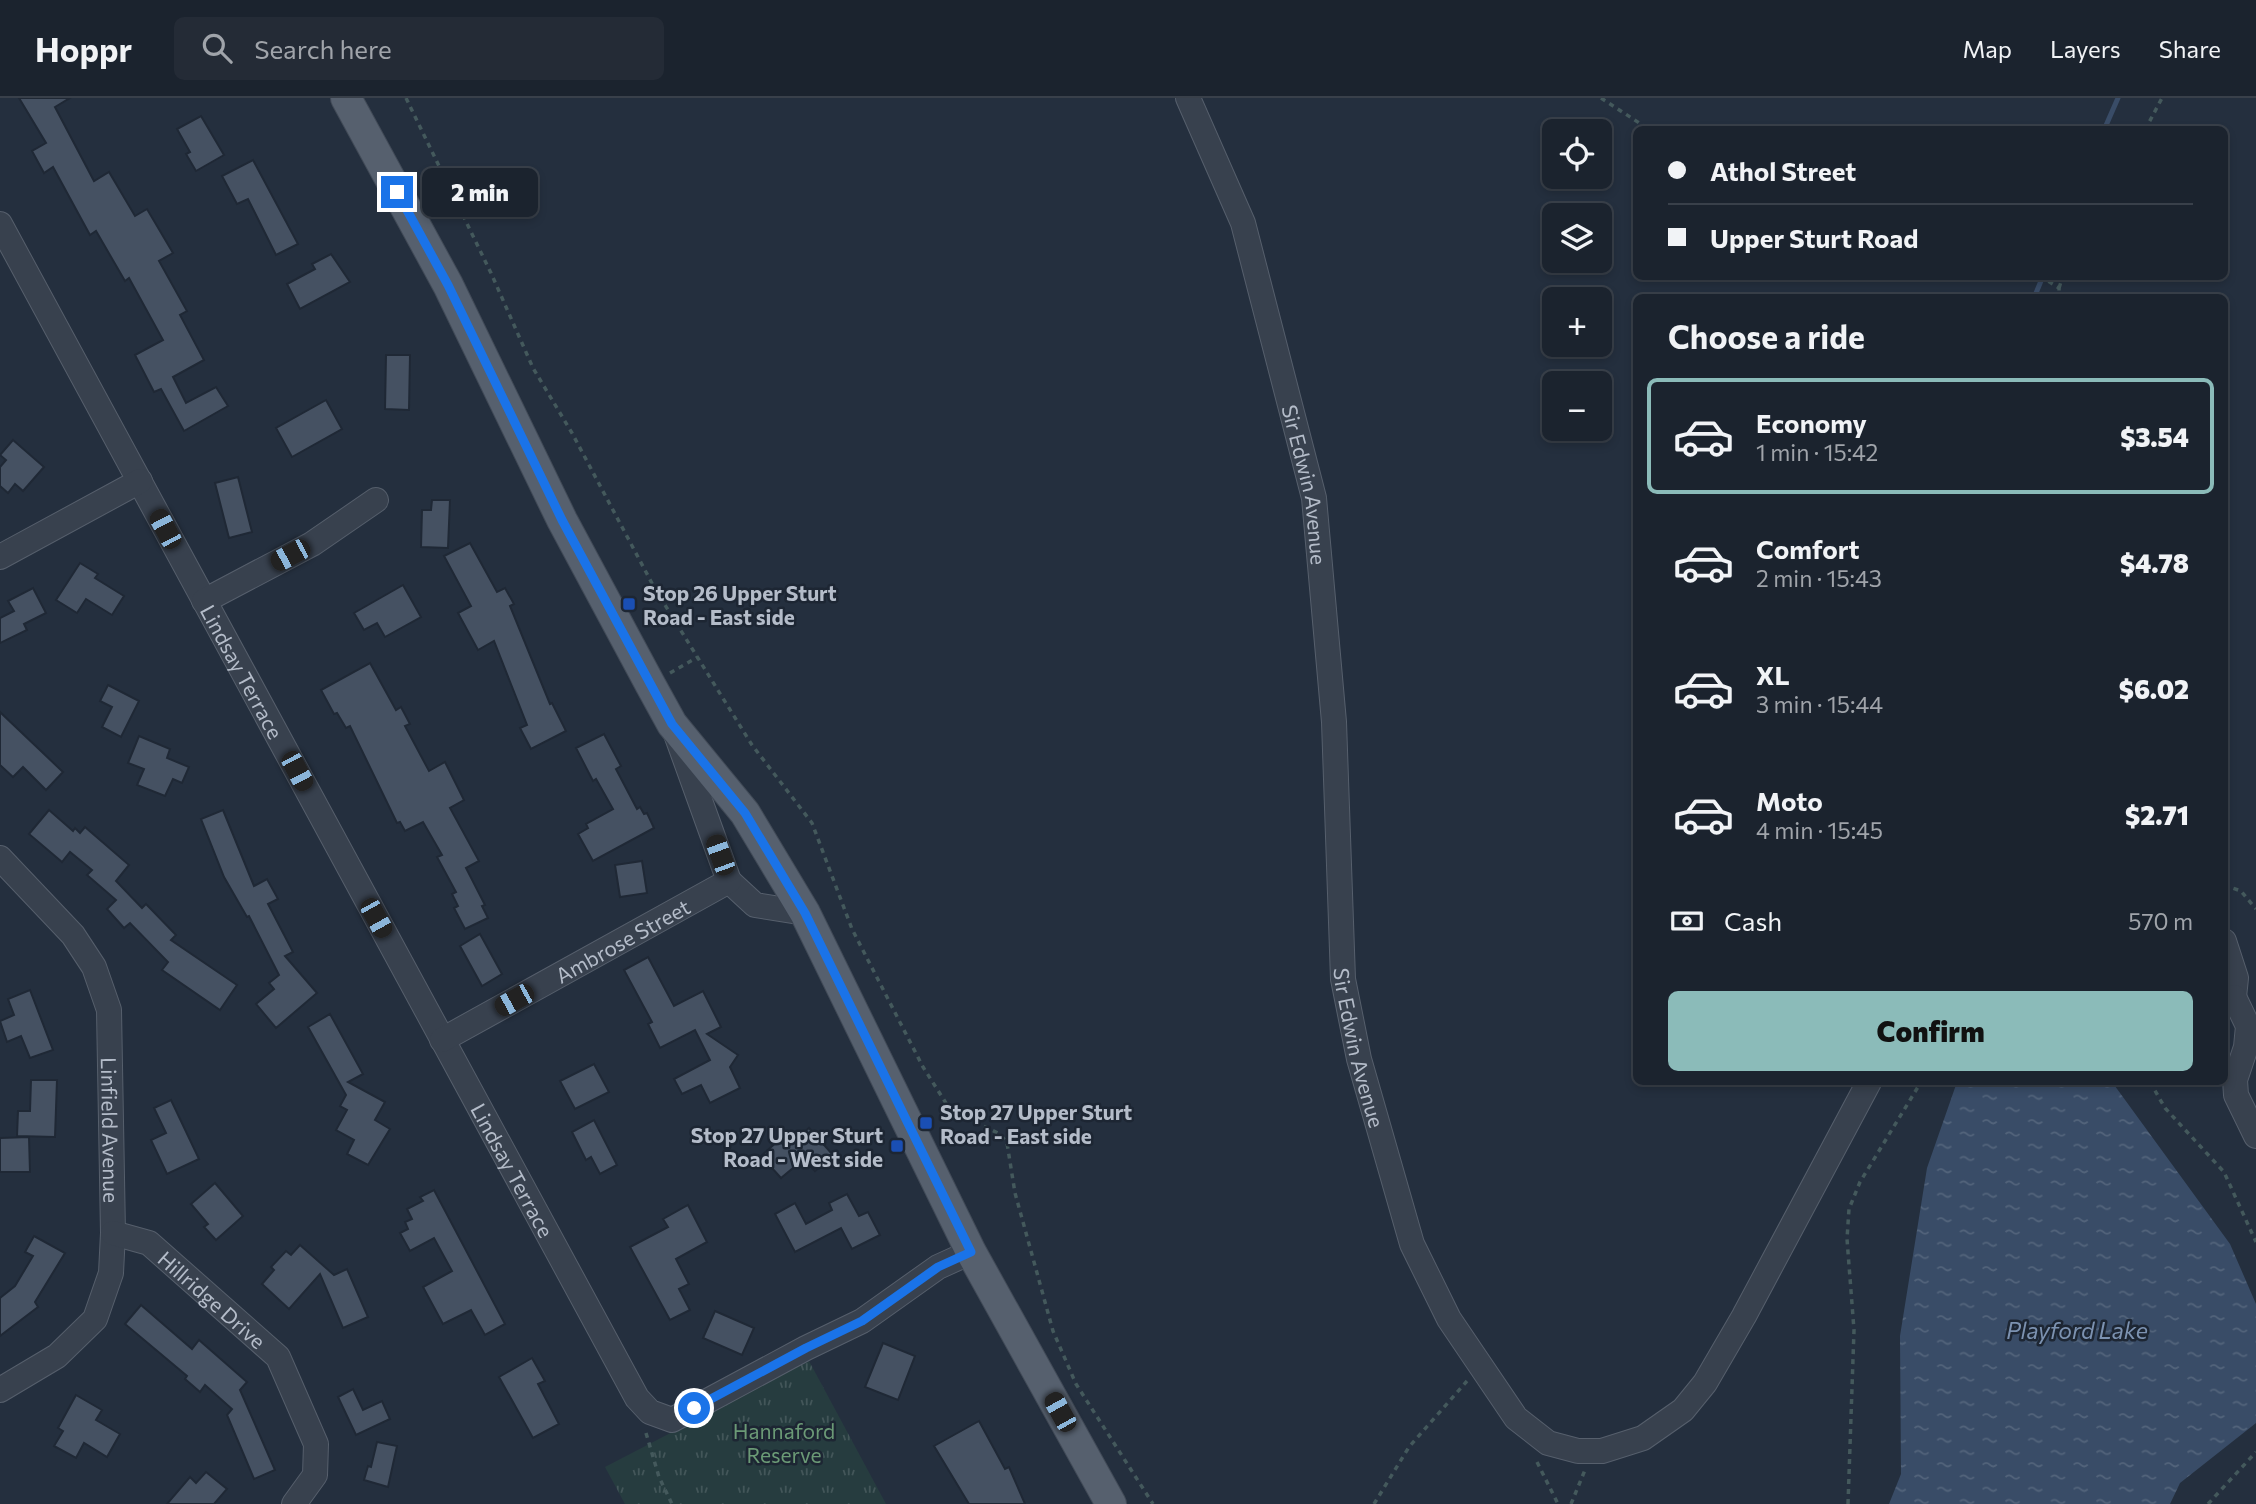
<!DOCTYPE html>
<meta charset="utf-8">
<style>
body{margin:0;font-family:Commissioner,sans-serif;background:#242b36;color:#f1f3f6;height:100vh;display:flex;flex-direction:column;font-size:26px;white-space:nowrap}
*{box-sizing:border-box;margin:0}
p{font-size:23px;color:#a0a4aa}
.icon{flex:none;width:38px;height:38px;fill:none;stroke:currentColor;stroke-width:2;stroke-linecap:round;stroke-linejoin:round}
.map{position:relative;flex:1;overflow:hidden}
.drawer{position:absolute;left:1633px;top:196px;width:595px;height:791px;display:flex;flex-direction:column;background:#1b232e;border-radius:10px;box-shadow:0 4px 10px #0003,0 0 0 2px #39404a}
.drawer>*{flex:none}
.guide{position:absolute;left:1633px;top:28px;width:595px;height:154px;border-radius:10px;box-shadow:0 4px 10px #0003,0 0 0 2px #39404a;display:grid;align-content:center;height:154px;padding:0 35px;background:#1b232e}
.tools{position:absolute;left:1542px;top:21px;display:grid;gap:14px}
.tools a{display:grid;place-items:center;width:70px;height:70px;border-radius:10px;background:#1b232e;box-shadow:0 4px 10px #0003,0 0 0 2px #39404a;font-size:35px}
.end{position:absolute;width:32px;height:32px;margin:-16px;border:9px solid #1a73e8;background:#fff;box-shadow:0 0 0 4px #fff}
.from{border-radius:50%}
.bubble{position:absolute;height:49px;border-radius:10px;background:#1b232e;box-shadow:0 4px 10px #0003,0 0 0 2px #39404a;font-size:23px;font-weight:800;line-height:49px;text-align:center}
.car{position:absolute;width:21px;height:42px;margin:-21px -10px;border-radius:9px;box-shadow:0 0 5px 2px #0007;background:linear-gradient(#222 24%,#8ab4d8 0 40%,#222 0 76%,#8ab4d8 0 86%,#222 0)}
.guide b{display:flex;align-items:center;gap:24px;height:66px;font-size:26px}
.guide b+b{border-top:2px solid #39404a}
.guide i{width:18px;height:18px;background:#f1f3f6}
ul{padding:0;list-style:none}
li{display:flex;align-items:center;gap:21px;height:116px;margin:0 14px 10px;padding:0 21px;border:4px solid transparent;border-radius:10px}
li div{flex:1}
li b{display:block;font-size:26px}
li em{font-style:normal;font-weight:800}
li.current{border-color:#8bbbb9}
li>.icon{width:63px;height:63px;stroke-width:1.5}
h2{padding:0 35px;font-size:32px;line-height:84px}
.pay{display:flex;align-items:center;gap:18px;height:77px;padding:0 35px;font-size:26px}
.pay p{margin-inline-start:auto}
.primary-button{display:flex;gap:14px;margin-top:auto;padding:14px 35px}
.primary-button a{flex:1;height:80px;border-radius:10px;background:#8bbbb9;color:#111;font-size:28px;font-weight:800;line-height:80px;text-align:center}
header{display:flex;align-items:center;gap:42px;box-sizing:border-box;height:98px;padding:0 35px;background:#1b232e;border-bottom:2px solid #39404a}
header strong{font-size:33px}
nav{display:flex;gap:38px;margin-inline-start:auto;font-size:24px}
.search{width:490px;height:63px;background:#242b36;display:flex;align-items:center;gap:18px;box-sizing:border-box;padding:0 24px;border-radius:10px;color:#a0a4aa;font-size:26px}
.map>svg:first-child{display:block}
.park{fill:url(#park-tufts)}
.water{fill:url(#water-ripples)}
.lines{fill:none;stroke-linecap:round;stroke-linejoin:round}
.stream{stroke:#394c67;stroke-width:5}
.building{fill:#455162;stroke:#1f2835;stroke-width:2}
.minor-casing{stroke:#565f6c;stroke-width:26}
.major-casing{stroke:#414a57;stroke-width:32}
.path{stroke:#44595c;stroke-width:3.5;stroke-dasharray:5 5;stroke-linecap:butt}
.minor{stroke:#38414e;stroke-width:24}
.major{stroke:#56606e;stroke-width:30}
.route{stroke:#1a73e8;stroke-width:9}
.transit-dot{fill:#1a4fb4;stroke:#1d2633;stroke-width:2.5}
.labels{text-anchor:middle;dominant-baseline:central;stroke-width:5;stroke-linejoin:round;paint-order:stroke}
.street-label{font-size:21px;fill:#b4bcc9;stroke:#1d2633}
.poi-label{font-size:21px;font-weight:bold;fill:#b4bcc9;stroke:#1d2633;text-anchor:start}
.park-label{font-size:21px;fill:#6b9a76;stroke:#1d2633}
.water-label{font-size:23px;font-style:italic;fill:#7c92b1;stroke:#1d2633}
</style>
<header>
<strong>Hoppr</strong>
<div class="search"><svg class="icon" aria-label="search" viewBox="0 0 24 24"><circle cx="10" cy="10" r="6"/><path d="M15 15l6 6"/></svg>Search here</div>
<nav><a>Map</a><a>Layers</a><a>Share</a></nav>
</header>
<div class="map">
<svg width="2256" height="1406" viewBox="0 0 2256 1406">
<defs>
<pattern id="park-tufts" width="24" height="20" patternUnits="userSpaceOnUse" patternTransform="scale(1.75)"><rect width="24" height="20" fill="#263c3f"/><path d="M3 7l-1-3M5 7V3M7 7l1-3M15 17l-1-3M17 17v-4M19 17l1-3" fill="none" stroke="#435659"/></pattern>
<pattern id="water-ripples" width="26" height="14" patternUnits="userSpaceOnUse" patternTransform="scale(1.75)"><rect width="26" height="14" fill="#394c67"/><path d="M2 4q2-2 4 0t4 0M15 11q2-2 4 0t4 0" fill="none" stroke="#53647b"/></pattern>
</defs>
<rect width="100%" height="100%" fill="#242f3e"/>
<!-- park -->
<path class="park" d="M 809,1263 L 886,1406 L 625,1406 L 605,1369 Z"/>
<!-- water -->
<path class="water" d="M 1957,984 L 2112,984 L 2230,1146 L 2256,1206 L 2256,1325 L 2180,1385 L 2170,1406 L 1889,1406 L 1901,1376 L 1900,1238 L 1927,1070 Z"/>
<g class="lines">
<!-- stream -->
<g class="stream">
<path d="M 2104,32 L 2118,0"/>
<path d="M 2034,200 L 2043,178"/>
</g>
</g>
<!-- building -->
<g class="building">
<path d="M 19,0 L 70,0 L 55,9 L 94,83 L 109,74 L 135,118 L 147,111 L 173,155 L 159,163 L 187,213 L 180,217 L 204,262 L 173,279 L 186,305 L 216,289 L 228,308 L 184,333 L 161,291 L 154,294 L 135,257 L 163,242 L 129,180 L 125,183 L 96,133 L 90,137 L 53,69 L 44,75 L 32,53 L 46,45 Z"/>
<path d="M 201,18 L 224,57 L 196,73 L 186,56 L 190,54 L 177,31 Z"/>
<path d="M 253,62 L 298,146 L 276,157 L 248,101 L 237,106 L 222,78 Z"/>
<path d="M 331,156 L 350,184 L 300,211 L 287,186 L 315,171 L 312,166 Z"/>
<path d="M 386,257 L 410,257 L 409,312 L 385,311 Z"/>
<path d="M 326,302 L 342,331 L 292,359 L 276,330 Z"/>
<path d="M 13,342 L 44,369 L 23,393 L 15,386 L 8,395 L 0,388 L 0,369 L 6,362 L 0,357 Z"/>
<path d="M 238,379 L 252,434 L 229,440 L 215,385 Z"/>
<path d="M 432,402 L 450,402 L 448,450 L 421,449 L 422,412 L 431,412 Z"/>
<path d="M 470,445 L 497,494 L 505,490 L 514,506 L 510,508 L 550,606 L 552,605 L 566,633 L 531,651 L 520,630 L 527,627 L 494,543 L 478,552 L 458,515 L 471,508 L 444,458 Z"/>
<path d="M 80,465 L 98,476 L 95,480 L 124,498 L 112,517 L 86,501 L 77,515 L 56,502 Z"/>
<path d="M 403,487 L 421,519 L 385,539 L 377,525 L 364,532 L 354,515 Z"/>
<path d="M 33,490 L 46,515 L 24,526 L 27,532 L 0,545 L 0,520 L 14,513 L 8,503 Z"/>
<path d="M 370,565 L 396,612 L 401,609 L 410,626 L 405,628 L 429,673 L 445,664 L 464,702 L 450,710 L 479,763 L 466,770 L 485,807 L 482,808 L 488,820 L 465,831 L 454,810 L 458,808 L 452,796 L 456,794 L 437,759 L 442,757 L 423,724 L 405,733 L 400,724 L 397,725 L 350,628 L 346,630 L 337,615 L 334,616 L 321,592 Z"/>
<path d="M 108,587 L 139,603 L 121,639 L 102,629 L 112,609 L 100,603 Z"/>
<path d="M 0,614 L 63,674 L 46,692 L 23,669 L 13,679 L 0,667 Z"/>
<path d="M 604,636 L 621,668 L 616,671 L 637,711 L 640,709 L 644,716 L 647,715 L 654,730 L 593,763 L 578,736 L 588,730 L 586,726 L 613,711 L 596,681 L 593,683 L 576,650 Z"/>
<path d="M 139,638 L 170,651 L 167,660 L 189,669 L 182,685 L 173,681 L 165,698 L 137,687 L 144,671 L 128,665 Z"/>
<path d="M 49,712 L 73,733 L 75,730 L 80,735 L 85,729 L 129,767 L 116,783 L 142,810 L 146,806 L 176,837 L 171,842 L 237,887 L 220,912 L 162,872 L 168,864 L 130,825 L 124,830 L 107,811 L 116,802 L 87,777 L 92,772 L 70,754 L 62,764 L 29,736 Z"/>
<path d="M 223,712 L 254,788 L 267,781 L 278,801 L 268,806 L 293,854 L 285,858 L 317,895 L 276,930 L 256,906 L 274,891 L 269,885 L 279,877 L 249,818 L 247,819 L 224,779 L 201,721 Z"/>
<path d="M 642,763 L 647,795 L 620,799 L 615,767 Z"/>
<path d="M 480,836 L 502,876 L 482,888 L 460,848 Z"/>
<path d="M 648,859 L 674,908 L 703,893 L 721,929 L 707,936 L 738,957 L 730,969 L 740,990 L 710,1005 L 701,987 L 682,996 L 674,981 L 710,962 L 695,932 L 660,950 L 648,926 L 652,924 L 624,872 Z"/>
<path d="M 30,892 L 53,952 L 30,960 L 21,938 L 7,944 L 0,923 L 14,917 L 8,901 Z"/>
<path d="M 330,916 L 363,976 L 348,984 L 385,1004 L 375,1022 L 390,1031 L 368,1067 L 347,1056 L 354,1042 L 336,1032 L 347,1012 L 340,1008 L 346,997 L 308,929 Z"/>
<path d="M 594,966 L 609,994 L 575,1011 L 560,983 Z"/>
<path d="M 31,982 L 57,982 L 55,1039 L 17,1038 L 18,1013 L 30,1013 Z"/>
<path d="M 171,1002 L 199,1061 L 167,1076 L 151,1042 L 166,1035 L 154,1010 Z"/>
<path d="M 594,1022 L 617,1067 L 600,1076 L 591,1059 L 586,1062 L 572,1034 Z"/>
<path d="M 809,1030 L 833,1057 L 815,1073 L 804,1061 L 781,1080 L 761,1058 L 779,1042 L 786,1050 Z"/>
<path d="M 29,1039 L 30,1074 L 0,1074 L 0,1040 Z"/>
<path d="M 215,1085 L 243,1118 L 216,1142 L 204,1129 L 208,1126 L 191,1106 Z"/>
<path d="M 434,1092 L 505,1226 L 485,1237 L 471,1212 L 443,1226 L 423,1189 L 452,1173 L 434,1140 L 410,1153 L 400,1135 L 408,1131 L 405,1124 L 412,1121 L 407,1111 L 423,1103 L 420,1099 Z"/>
<path d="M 847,1096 L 859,1118 L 868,1114 L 880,1137 L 852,1151 L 841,1130 L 795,1154 L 775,1116 L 795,1105 L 806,1126 L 832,1112 L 829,1105 Z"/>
<path d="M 688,1107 L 707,1144 L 676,1161 L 689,1186 L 679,1191 L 690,1212 L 670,1222 L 630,1149 L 668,1129 L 663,1121 Z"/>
<path d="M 34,1138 L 65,1155 L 35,1204 L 38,1209 L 0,1238 L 0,1200 L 15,1188 L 33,1158 L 25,1154 Z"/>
<path d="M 300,1147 L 334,1177 L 347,1171 L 368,1219 L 343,1230 L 320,1176 L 289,1211 L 262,1186 L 274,1172 L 271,1169 L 286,1153 L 291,1157 Z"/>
<path d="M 141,1207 L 192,1251 L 199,1242 L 247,1284 L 240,1292 L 275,1372 L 254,1381 L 227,1317 L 232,1311 L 205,1287 L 200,1294 L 185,1281 L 187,1278 L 125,1226 Z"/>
<path d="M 715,1213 L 754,1230 L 742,1257 L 703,1240 Z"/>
<path d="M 883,1245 L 915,1258 L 898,1302 L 865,1289 Z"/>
<path d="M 532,1260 L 545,1283 L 538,1286 L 559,1326 L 533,1340 L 499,1279 Z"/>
<path d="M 353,1291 L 363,1312 L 382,1303 L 390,1321 L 356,1337 L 338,1299 Z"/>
<path d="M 76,1297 L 102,1312 L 96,1322 L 120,1336 L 107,1359 L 84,1345 L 76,1360 L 54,1348 L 63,1333 L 58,1330 Z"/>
<path d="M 979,1323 L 1005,1371 L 1009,1369 L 1025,1406 L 969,1406 L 934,1348 Z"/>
<path d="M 377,1344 L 397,1348 L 388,1389 L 364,1382 L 368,1368 L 371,1369 Z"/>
<path d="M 206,1374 L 227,1391 L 214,1406 L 167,1406 L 190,1379 L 196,1385 Z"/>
</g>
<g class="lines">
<!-- minor casing -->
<g class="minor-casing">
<g id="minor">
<path id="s1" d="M 1188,0 L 1243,125 L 1314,400 L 1334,624 L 1343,881 L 1359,961 L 1412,1146 L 1449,1221 L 1516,1320 L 1548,1345 L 1578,1353 L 1602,1353 L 1643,1340 L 1683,1312 L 1705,1285 L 1744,1218 L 1869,984"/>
<path id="s2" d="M 0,126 L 637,1300 L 650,1314 L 672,1322 L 806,1250 L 862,1223 L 938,1169 L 971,1154"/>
<path d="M 0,459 L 140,383"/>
<path d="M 204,503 L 312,446 L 376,402"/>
<path id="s3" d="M 0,760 L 73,837 L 94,869 L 109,912 L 113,1135 L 111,1175 L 95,1221 L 57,1258 L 0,1292"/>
<path d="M 729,783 L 755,807 L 805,815"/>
<path d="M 2224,843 L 2236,880 L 2234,899"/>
<path d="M 2234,899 L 2248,928 L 2246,949 L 2235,982 L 2236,997 L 2256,1038"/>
<path id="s4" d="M 442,942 L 729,783 L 676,636"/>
<path id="s5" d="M 113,1135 L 149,1145 L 278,1259 L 316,1346 L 315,1377 L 294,1406"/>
</g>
</g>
<!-- major casing -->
<g class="major-casing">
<path id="major" d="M 346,0 L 448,187 L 562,422 L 650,586 L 672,626 L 745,715 L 805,815 L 971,1154 L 1111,1406"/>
</g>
<!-- path -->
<g class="path">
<path d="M 406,0 L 491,175 L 533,270 L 572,335 L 655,491 L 752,647 L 812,725 L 852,831 L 923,969 L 951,1013 L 1000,1036 L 1007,1045 L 1015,1095 L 1053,1233 L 1076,1286 L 1153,1406"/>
<path d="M 1601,0 L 1650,32"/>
<path d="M 2145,32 L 2162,0"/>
<path d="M 2040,178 L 2059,190 L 2059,200"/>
<path d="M 2059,190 L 2063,178"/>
<path d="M 670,575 L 698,559"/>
<path d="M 2224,787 L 2241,793 L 2256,811"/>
<path d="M 2150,984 L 2165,1010 L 2224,1074 L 2256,1144"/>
<path d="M 646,1335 L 659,1379 L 672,1406"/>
<path d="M 1537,1364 L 1558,1406"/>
<path d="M 1374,1406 L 1409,1349 L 1467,1283"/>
<path d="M 1571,1406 L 1585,1372"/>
<path d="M 1848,1406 L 1854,1232 L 1847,1141 L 1849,1111 L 1860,1084 L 1921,984"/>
<path d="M 2208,1406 L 2256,1354"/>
</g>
<!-- minor -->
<use href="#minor" class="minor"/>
<!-- major -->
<use href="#major" class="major"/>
</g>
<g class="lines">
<!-- route -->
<path class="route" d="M 397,94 L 448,187 L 562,422 L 672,626 L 745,715 L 805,815 L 971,1154 L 938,1169 L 862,1223 L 806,1250 L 694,1310"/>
</g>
<!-- markers -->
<g class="transit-dot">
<rect x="622" y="499" width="14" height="14" rx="3.5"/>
<rect x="919" y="1018" width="14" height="14" rx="3.5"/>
<rect x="890" y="1041" width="14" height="14" rx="3.5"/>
</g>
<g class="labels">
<!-- street labels -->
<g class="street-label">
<text stroke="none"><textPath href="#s1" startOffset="406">Sir Edwin Avenue</textPath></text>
<text stroke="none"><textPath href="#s2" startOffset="509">Lindsay Terrace</textPath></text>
<text stroke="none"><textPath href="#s4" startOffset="206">Ambrose Street</textPath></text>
<text stroke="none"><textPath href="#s1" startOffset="973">Sir Edwin Avenue</textPath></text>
<text stroke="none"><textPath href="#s3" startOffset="310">Linfield Avenue</textPath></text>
<text stroke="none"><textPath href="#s2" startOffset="1076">Lindsay Terrace</textPath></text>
<text stroke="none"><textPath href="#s5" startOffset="122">Hillridge Drive</textPath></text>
</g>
<!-- poi labels -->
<g class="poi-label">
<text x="643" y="494">Stop 26 Upper Sturt<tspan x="643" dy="24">Road - East side</tspan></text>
<text x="940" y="1013">Stop 27 Upper Sturt<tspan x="940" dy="24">Road - East side</tspan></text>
<text x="883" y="1036" text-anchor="end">Stop 27 Upper Sturt<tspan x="883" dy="24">Road - West side</tspan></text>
</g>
<!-- park labels -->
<g class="park-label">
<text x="784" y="1332">Hannaford<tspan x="784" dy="24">Reserve</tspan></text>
</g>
<!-- water labels -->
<g class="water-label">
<text x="2077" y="1232">Playford Lake</text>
</g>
</g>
</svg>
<div class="tools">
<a><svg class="icon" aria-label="locate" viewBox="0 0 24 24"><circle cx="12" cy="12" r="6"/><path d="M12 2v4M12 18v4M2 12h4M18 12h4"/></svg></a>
<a><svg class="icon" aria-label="layers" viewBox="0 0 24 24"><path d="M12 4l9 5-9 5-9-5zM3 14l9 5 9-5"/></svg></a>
<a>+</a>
<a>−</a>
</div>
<i class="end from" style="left:694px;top:1310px"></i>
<i class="end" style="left:397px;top:94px"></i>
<div class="bubble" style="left:422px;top:70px;width:116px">2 min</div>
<i class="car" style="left:165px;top:431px;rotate:332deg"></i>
<i class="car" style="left:290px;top:457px;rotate:242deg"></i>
<i class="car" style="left:297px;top:673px;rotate:152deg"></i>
<i class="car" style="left:720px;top:757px;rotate:340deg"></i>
<i class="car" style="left:376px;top:820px;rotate:151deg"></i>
<i class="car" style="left:514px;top:902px;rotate:241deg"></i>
<i class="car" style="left:1060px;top:1314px;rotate:331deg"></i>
<div class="guide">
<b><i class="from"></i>Athol Street</b>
<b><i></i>Upper Sturt Road</b>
</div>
<section class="drawer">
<h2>Choose a ride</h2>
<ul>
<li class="current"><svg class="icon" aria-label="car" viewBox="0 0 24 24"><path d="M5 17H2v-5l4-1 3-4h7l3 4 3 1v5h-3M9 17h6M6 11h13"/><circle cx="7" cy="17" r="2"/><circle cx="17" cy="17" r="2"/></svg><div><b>Economy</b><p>1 min · 15:42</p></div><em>$3.54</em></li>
<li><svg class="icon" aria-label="car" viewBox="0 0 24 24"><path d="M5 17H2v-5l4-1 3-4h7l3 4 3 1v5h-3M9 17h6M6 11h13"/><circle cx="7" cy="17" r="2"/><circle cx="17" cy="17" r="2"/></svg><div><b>Comfort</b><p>2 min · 15:43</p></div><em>$4.78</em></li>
<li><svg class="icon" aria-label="car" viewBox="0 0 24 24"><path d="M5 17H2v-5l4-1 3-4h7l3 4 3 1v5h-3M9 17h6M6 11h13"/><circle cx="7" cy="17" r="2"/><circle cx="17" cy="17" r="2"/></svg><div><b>XL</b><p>3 min · 15:44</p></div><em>$6.02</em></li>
<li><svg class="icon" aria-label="car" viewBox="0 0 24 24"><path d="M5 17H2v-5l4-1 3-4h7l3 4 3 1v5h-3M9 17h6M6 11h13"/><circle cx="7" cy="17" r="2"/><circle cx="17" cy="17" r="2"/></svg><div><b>Moto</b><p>4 min · 15:45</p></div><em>$2.71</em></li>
</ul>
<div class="pay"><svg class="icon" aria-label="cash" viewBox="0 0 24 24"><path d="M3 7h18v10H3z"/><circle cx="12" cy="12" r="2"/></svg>Cash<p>570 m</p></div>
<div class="primary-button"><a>Confirm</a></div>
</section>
</div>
